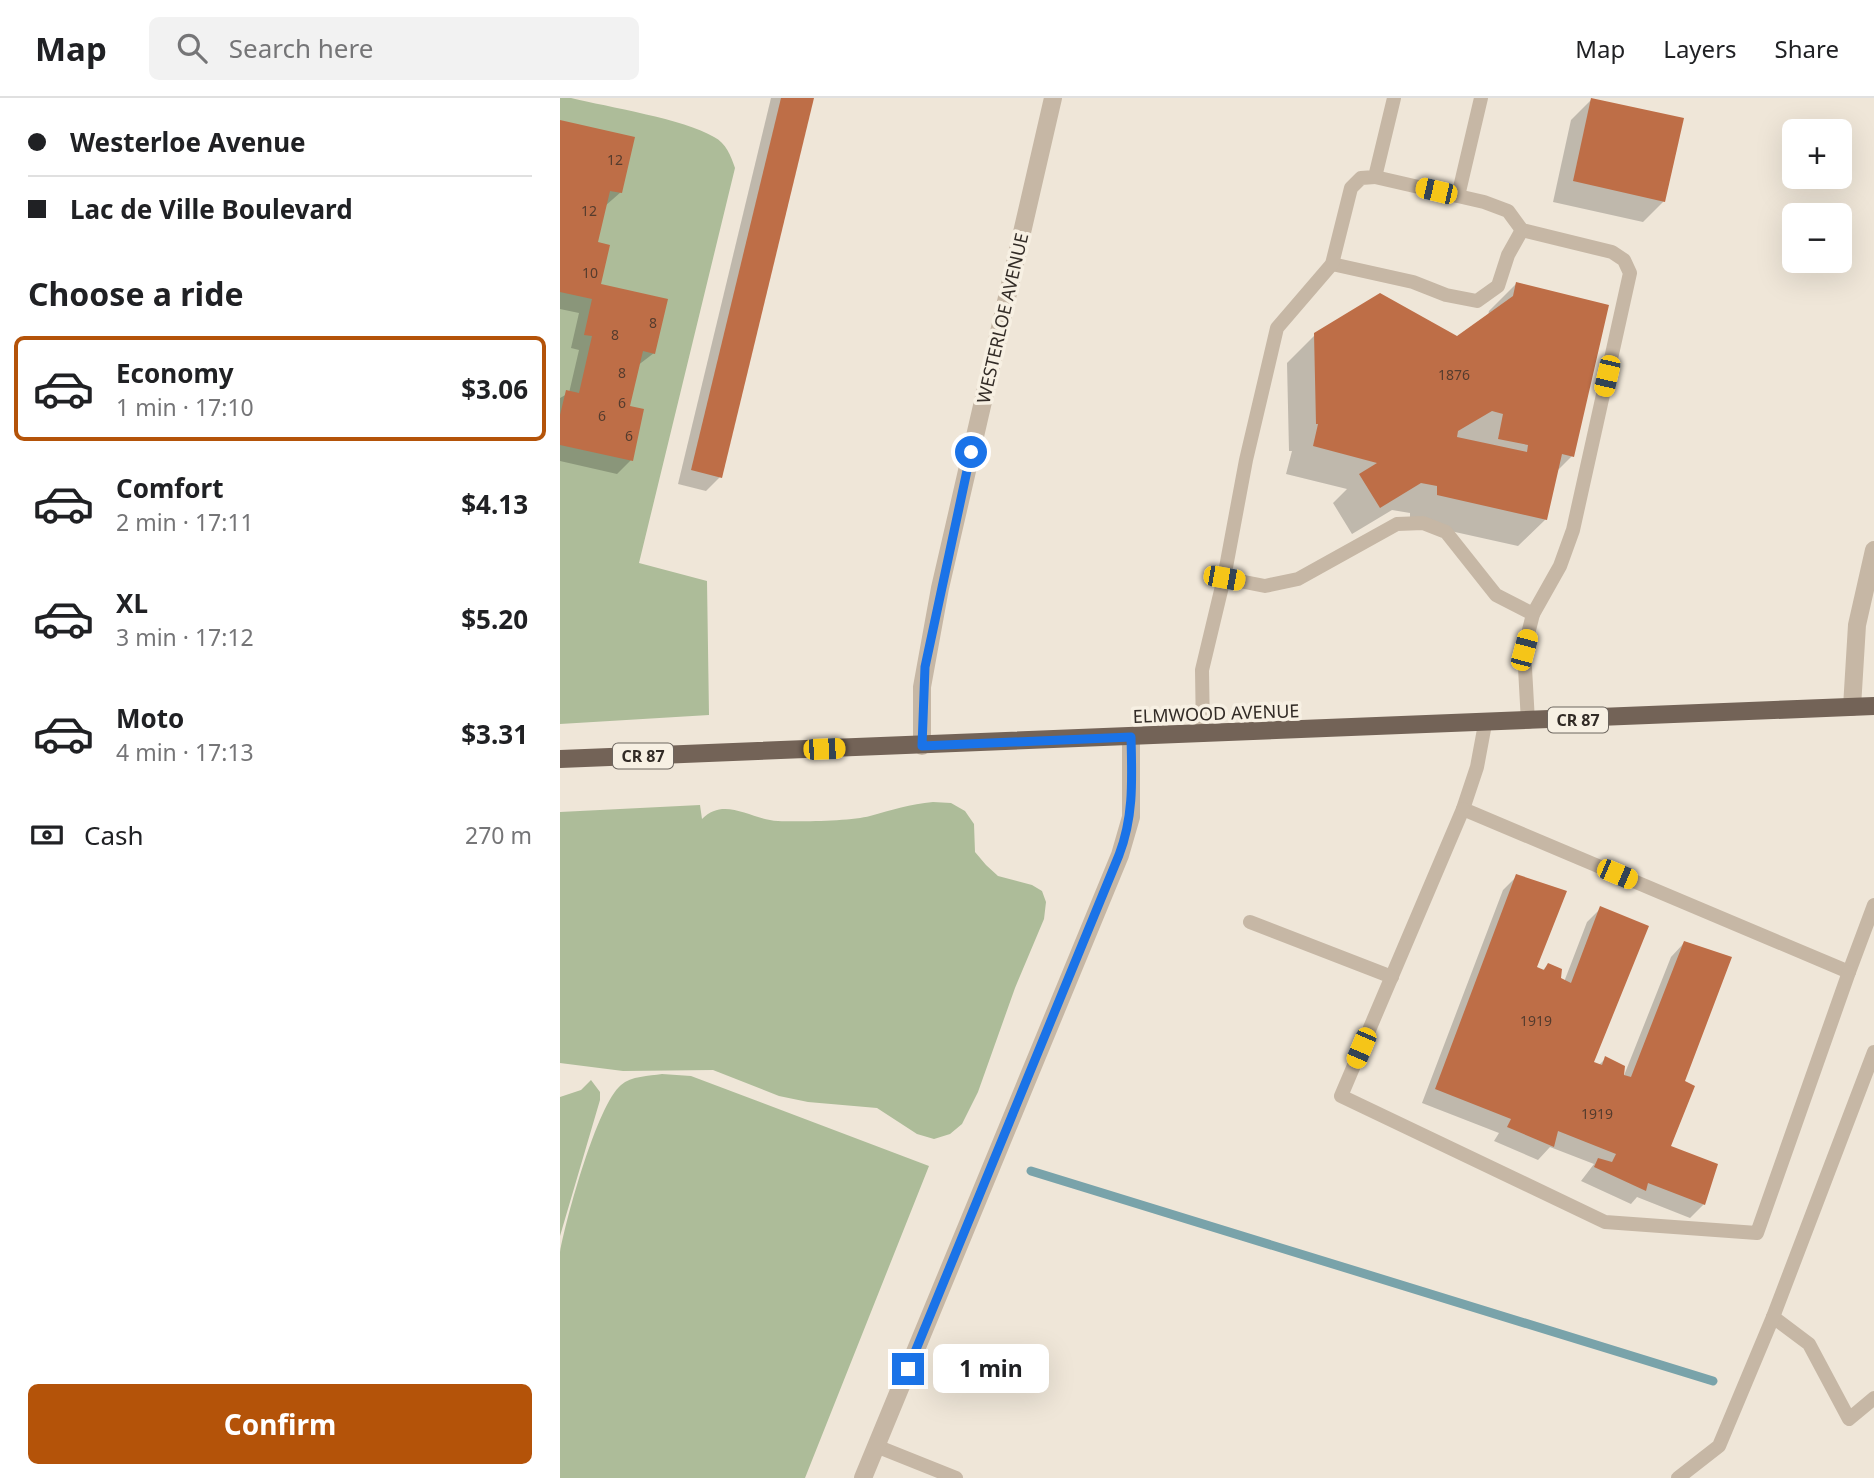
<!DOCTYPE html>
<meta charset="utf-8">
<style>
body{margin:0;font-family:"Noto Sans",sans-serif;background:#f2f2f2;color:#202124;height:100vh;display:flex;flex-direction:column;font-size:26px;white-space:nowrap}
*{box-sizing:border-box;margin:0}
p{font-size:23px;color:#757577}
.icon{flex:none;width:38px;height:38px;fill:none;stroke:currentColor;stroke-width:2;stroke-linecap:round;stroke-linejoin:round}
.map{position:relative;flex:1;overflow:hidden}
.panel{display:flex;flex-direction:column;background:#fff;width:560px}
.panel>*{flex:none}
.guide{display:grid;align-content:center;height:154px;padding:0 28px;background:#fff}
.tools{position:absolute;left:1222px;top:21px;display:grid;gap:14px}
.tools a{display:grid;place-items:center;width:70px;height:70px;border-radius:10px;background:#fff;box-shadow:0 7px 28px #0002;font-size:35px}
.end{position:absolute;width:32px;height:32px;margin:-16px;border:9px solid #1a73e8;background:#fff;box-shadow:0 0 0 4px #fff}
.from{border-radius:50%}
.bubble{position:absolute;height:49px;border-radius:10px;background:#fff;box-shadow:0 7px 28px #0002;font-size:23px;font-weight:700;line-height:49px;text-align:center}
.car{position:absolute;width:21px;height:42px;margin:-21px -10px;border-radius:9px;box-shadow:0 0 5px 2px #0007;background:linear-gradient(#f5c518 24%,#345 0 40%,#f5c518 0 76%,#345 0 86%,#f5c518 0)}
.guide b{display:flex;align-items:center;gap:24px;height:66px;font-size:26px}
.guide b+b{border-top:2px solid #e0e0e0}
.guide i{width:18px;height:18px;background:#202124}
ul{padding:0;list-style:none}
li{display:flex;align-items:center;gap:21px;height:105px;margin:0 14px 10px;padding:0 14px;border:4px solid transparent;border-radius:10px}
li div{flex:1}
li b{display:block;font-size:26px}
li em{font-style:normal;font-weight:700}
li.on{border-color:#b45309}
li>.icon{width:63px;height:63px;stroke-width:1.5}
h2{padding:0 28px;font-size:32px;line-height:84px}
.pay{display:flex;align-items:center;gap:18px;height:77px;padding:0 28px;font-size:26px}
.pay p{margin-inline-start:auto}
.action{display:flex;gap:14px;margin-top:auto;padding:14px 28px}
.action a{flex:1;height:80px;border-radius:10px;background:#b45309;color:#fff;font-size:28px;font-weight:700;line-height:80px;text-align:center}
header{display:flex;align-items:center;gap:42px;box-sizing:border-box;height:98px;padding:0 35px;background:#fff;border-bottom:2px solid #e0e0e0}
header strong{font-size:33px}
nav{display:flex;gap:38px;margin-inline-start:auto;font-size:24px}
.search{width:490px;height:63px;background:#f2f2f2;display:flex;align-items:center;gap:18px;box-sizing:border-box;padding:0 24px;border-radius:10px;color:#757577;font-size:26px}
main{display:flex;flex:1;min-height:0}
.map>svg:first-child{display:block}
.green{fill:#adbc99}
.shadow{fill:#0003}
.lines{fill:none;stroke-linecap:round;stroke-linejoin:round}
.stream{stroke:#79a3aa;stroke-width:9}
.building{fill:#be6e47;fill-rule:evenodd}
.service{stroke:#c6b7a5;stroke-width:14}
.minor{stroke:#c6b7a5;stroke-width:18}
.tertiary{stroke:#c6b7a5;stroke-width:18}
.primary{stroke:#736357;stroke-width:18}
.route{stroke:#1a73e8;stroke-width:9}
.labels{text-anchor:middle;dominant-baseline:central;stroke-width:7;stroke-linejoin:round;paint-order:stroke}
.number-label{font-size:14px;fill:#553c2e}
.shield{fill:#f7f0e3;stroke:#6d665f;stroke-width:2}
.shield-label{font-size:16px;font-weight:bold;fill:#322b26}
.street-label{font-size:18px;fill:#322b26;stroke:#f7f0e3}
</style>
<header>
<strong>Map</strong>
<div class="search"><svg class="icon" aria-label="search" viewBox="0 0 24 24"><circle cx="10" cy="10" r="6"/><path d="M15 15l6 6"/></svg>Search here</div>
<nav><a>Map</a><a>Layers</a><a>Share</a></nav>
</header>
<main>
<section class="panel">
<div class="guide">
<b><i class="from"></i>Westerloe Avenue</b>
<b><i></i>Lac de Ville Boulevard</b>
</div>
<h2>Choose a ride</h2>
<ul>
<li class="on"><svg class="icon" aria-label="car" viewBox="0 0 24 24"><path d="M5 17H2v-5l4-1 3-4h7l3 4 3 1v5h-3M9 17h6M6 11h13"/><circle cx="7" cy="17" r="2"/><circle cx="17" cy="17" r="2"/></svg><div><b>Economy</b><p>1 min · 17:10</p></div><em>$3.06</em></li>
<li><svg class="icon" aria-label="car" viewBox="0 0 24 24"><path d="M5 17H2v-5l4-1 3-4h7l3 4 3 1v5h-3M9 17h6M6 11h13"/><circle cx="7" cy="17" r="2"/><circle cx="17" cy="17" r="2"/></svg><div><b>Comfort</b><p>2 min · 17:11</p></div><em>$4.13</em></li>
<li><svg class="icon" aria-label="car" viewBox="0 0 24 24"><path d="M5 17H2v-5l4-1 3-4h7l3 4 3 1v5h-3M9 17h6M6 11h13"/><circle cx="7" cy="17" r="2"/><circle cx="17" cy="17" r="2"/></svg><div><b>XL</b><p>3 min · 17:12</p></div><em>$5.20</em></li>
<li><svg class="icon" aria-label="car" viewBox="0 0 24 24"><path d="M5 17H2v-5l4-1 3-4h7l3 4 3 1v5h-3M9 17h6M6 11h13"/><circle cx="7" cy="17" r="2"/><circle cx="17" cy="17" r="2"/></svg><div><b>Moto</b><p>4 min · 17:13</p></div><em>$3.31</em></li>
</ul>
<div class="pay"><svg class="icon" aria-label="cash" viewBox="0 0 24 24"><path d="M3 7h18v10H3z"/><circle cx="12" cy="12" r="2"/></svg>Cash<p>270 m</p></div>
<div class="action"><a>Confirm</a></div>
</section>
<div class="map">
<svg width="1314" height="1380" viewBox="0 0 1314 1380">
<rect width="100%" height="100%" fill="#efe6d8"/>
<!-- green -->
<g class="green">
<path d="M 0,0 L 11,0 C 48,9 124,21 154,39 C 166,45 171,58 175,70 L 79,465 L 147,483 L 149,617 L 0,626 Z"/>
<path d="M 373,704 L 391,705 L 405,713 L 414,726 L 415,754 L 426,767 L 438,778 L 472,787 L 482,793 L 486,804 L 484,821 L 455,890 L 418,994 L 402,1026 L 390,1036 L 374,1041 L 357,1036 L 317,1010 L 248,1004 L 219,998 L 153,972 L 63,973 L 0,965 L 0,714 L 140,707 L 142,721 C 165,698 191,722 218,723 C 238,724 292,723 310,718 C 332,712 350,706 373,704 Z"/>
<path d="M 102,976 L 131,978 L 369,1068 L 245,1380 L 0,1380 L 0,1154 C 6,1121 37,1007 61,987 C 71,978 89,978 102,976 Z"/>
<path d="M 31,982 L 40,994 L 40,1002 L 0,1138 L 0,999 L 21,992 Z"/>
</g>
<!-- shadow -->
<g class="shadow">
<path d="M 211,0 L 252,0 L 160,379 L 146,393 L 118,386 Z"/>
<path d="M 1032,1 L 1104,103 L 1083,124 L 993,104 L 1011,22 Z"/>
<path d="M 0,24 L 61,94 L 45,108 L 36,145 L 39,187 L 94,255 L 77,268 L 68,309 L 71,362 L 57,376 L 0,363 L 0,300 L 9,295 L 19,252 L 11,250 L 19,215 L 0,211 Z"/>
<path d="M 956,186 L 1012,358 L 996,374 L 986,421 L 958,448 L 850,424 L 850,415 L 832,412 L 792,436 L 773,405 L 787,391 L 726,376 L 732,353 L 729,353 L 727,265 L 755,237 L 897,240 L 928,218 L 929,213 Z"/>
<path d="M 957,778 L 974,870 L 982,873 L 988,867 L 1004,884 L 1027,824 L 1041,810 L 1032,965 L 1039,967 L 1046,960 L 1063,980 L 1111,859 L 1124,845 L 1122,984 L 1109,1049 L 1144,1106 L 1130,1120 L 1077,1099 L 1071,1106 L 1021,1083 L 1034,1066 L 990,1049 L 978,1062 L 934,1043 L 939,1035 L 862,1005 L 943,792 Z"/>
</g>
<g class="lines">
<!-- stream -->
<path class="stream" d="M 471,1073 L 1153,1283"/>
</g>
<!-- building -->
<g class="building">
<path d="M 221,0 L 254,0 L 162,380 L 131,372 Z"/>
<path d="M 1031,0 L 1124,20 L 1105,104 L 1013,83 Z"/>
<path d="M 0,22 L 75,39 L 62,95 L 50,93 L 38,144 L 50,147 L 41,186 L 108,201 L 95,256 L 83,253 L 70,308 L 84,311 L 73,363 L 0,347 L 0,317 L 6,292 L 19,295 L 32,238 L 24,237 L 32,201 L 0,194 Z"/>
<path d="M 956,184 L 1049,207 L 1014,359 L 1002,356 L 987,422 L 877,397 L 877,388 L 861,385 L 820,410 L 799,376 L 817,365 L 753,348 L 758,326 L 756,326 L 754,235 L 820,195 L 897,238 L 953,198 ZM 932,313 L 943,316 L 938,341 L 968,347 L 967,354 L 897,339 L 898,333 Z"/>
<path d="M 956,776 L 1007,793 L 977,869 L 984,872 L 988,865 L 1002,871 L 1001,880 L 1011,885 L 1040,808 L 1089,828 L 1034,964 L 1042,967 L 1045,958 L 1065,968 L 1064,977 L 1071,979 L 1124,843 L 1172,859 L 1125,983 L 1135,988 L 1111,1048 L 1158,1066 L 1145,1107 L 1088,1085 L 1086,1093 L 1034,1069 L 1038,1060 L 1052,1064 L 1056,1056 L 998,1033 L 994,1049 L 947,1029 L 951,1021 L 875,991 Z"/>
</g>
<g class="lines">
<!-- service -->
<g class="service">
<path d="M 815,79 L 924,104 L 948,113 L 962,132 L 1052,154 L 1064,162 L 1070,175 L 1013,432 L 1000,468 L 973,516"/>
<path d="M 898,98 L 921,0"/>
<path d="M 772,166 L 853,184 L 886,197 L 917,203 L 938,188 L 948,157 L 962,132"/>
<path d="M 664,480 L 686,362 L 717,230 L 772,166 L 791,90 L 801,80 L 815,79 L 834,0"/>
<path d="M 925,626 L 917,669 L 903,711 L 1289,874 L 1314,807"/>
<path d="M 643,637 L 642,572 L 664,480 L 705,488 L 738,481 L 837,426 L 863,425 L 886,434 L 936,497 L 973,516 L 964,552 L 968,624"/>
<path d="M 903,711 L 781,998 L 1045,1124 L 1197,1135 L 1289,874"/>
<path d="M 690,824 L 832,879"/>
<path d="M 1213,1219 L 1249,1246 L 1289,1321 L 1314,1300"/>
<path d="M 316,1348 L 396,1380"/>
<path d="M 1118,1380 L 1159,1348 L 1213,1219 L 1314,954"/>
</g>
<!-- minor -->
<g class="minor">
<path d="M 1292,609 L 1297,527 L 1314,452"/>
<path d="M 362,648 L 362,589 L 380,490 L 493,0"/>
</g>
<!-- tertiary -->
<path class="tertiary" d="M 303,1380 L 560,757 L 571,719 L 571,640"/>
<!-- primary -->
<path class="primary" d="M 0,661 L 1314,608"/>
</g>
<g class="lines">
<!-- route -->
<path class="route" d="M 348,1271 L 559,757 C 574,718 572,681 571,639 L 362,648 L 365,569 L 411,354"/>
</g>
<g class="labels">
<!-- number labels -->
<g class="number-label">
<text x="55" y="61">12</text>
<text x="29" y="112">12</text>
<text x="30" y="174">10</text>
<text x="93" y="224">8</text>
<text x="55" y="236">8</text>
<text x="62" y="274">8</text>
<text x="894" y="276">1876</text>
<text x="62" y="304">6</text>
<text x="42" y="317">6</text>
<text x="69" y="337">6</text>
<text x="976" y="922">1919</text>
<text x="1037" y="1015">1919</text>
</g>
<!-- shield labels -->
<g class="shield">
<rect x="988" y="609.5" width="60" height="25" rx="5"/>
<rect x="53" y="645.5" width="60" height="25" rx="5"/>
</g>
<g class="shield-label">
<text x="1018" y="622">CR 87</text>
<text x="83" y="658">CR 87</text>
</g>
<!-- street labels -->
<g class="street-label">
<text transform="translate(442 220) rotate(-77)">WESTERLOE AVENUE</text>
<text transform="translate(656 615) rotate(-2)">ELMWOOD AVENUE</text>
</g>
</g>
</svg>
<div class="tools">
<a>+</a>
<a>−</a>
</div>
<i class="end from" style="left:411px;top:354px"></i>
<i class="end" style="left:348px;top:1271px"></i>
<div class="bubble" style="left:373px;top:1246px;width:116px">1 min</div>
<i class="car" style="left:876px;top:93px;rotate:283deg"></i>
<i class="car" style="left:1047px;top:278px;rotate:193deg"></i>
<i class="car" style="left:664px;top:480px;rotate:100deg"></i>
<i class="car" style="left:964px;top:552px;rotate:15deg"></i>
<i class="car" style="left:264px;top:651px;rotate:88deg"></i>
<i class="car" style="left:1057px;top:776px;rotate:113deg"></i>
<i class="car" style="left:801px;top:950px;rotate:203deg"></i>
</div>
</main>
